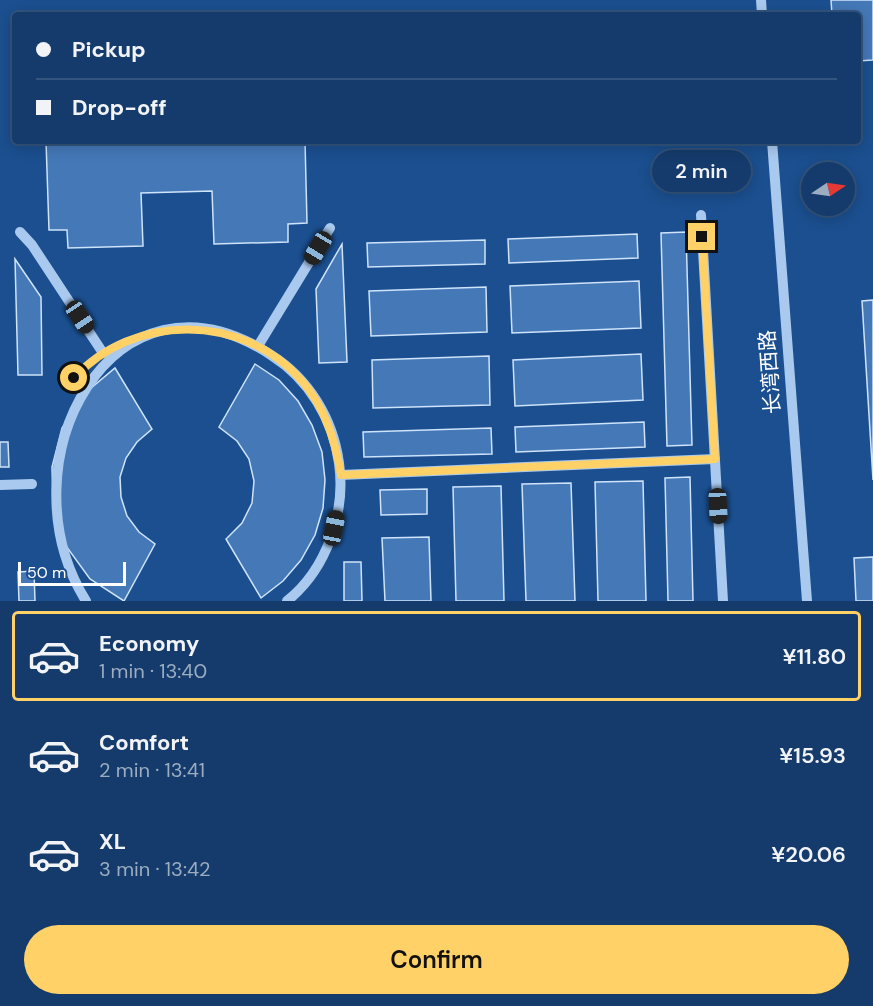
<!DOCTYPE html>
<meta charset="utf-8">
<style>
body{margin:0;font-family:"DM Sans","Noto Sans SC",sans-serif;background:#214673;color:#f1f3f6;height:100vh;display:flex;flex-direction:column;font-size:22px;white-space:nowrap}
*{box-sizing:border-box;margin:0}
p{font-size:20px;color:#9dadc1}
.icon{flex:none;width:33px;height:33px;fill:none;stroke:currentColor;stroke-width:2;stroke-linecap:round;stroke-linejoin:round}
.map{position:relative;height:601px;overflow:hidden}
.details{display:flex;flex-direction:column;background:#143b6b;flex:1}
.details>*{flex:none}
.banner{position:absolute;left:12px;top:12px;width:849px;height:132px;border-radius:6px;box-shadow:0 3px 15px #0003,0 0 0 2px #33557e;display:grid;align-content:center;height:132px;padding:0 24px;background:#143b6b}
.needle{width:39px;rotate:77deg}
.fabs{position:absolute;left:801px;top:162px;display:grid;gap:12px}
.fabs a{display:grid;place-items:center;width:54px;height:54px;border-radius:50%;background:#143b6b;box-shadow:0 3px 15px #0003,0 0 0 2px #33557e;font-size:30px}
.scale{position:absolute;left:18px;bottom:15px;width:108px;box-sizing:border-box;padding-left:6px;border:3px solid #fff;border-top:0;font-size:16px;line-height:21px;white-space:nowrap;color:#fff;-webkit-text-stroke:4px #1b4f8f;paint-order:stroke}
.end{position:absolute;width:27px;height:27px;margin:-14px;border:8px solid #ffd166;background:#111;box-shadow:0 0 0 3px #111}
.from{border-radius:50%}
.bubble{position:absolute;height:42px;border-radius:21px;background:#143b6b;box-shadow:0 3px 15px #0003,0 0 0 2px #33557e;font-size:20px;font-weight:600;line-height:42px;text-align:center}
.car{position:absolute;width:18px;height:36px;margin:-18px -9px;border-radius:8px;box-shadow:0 0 4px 2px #0007;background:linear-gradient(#222 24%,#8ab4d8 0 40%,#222 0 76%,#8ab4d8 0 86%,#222 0)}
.banner b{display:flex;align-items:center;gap:21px;height:57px;font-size:22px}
.banner b+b{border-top:2px solid #33557e}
.banner i{width:15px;height:15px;background:#f1f3f6}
ul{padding:10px 0 0;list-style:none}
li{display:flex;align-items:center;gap:18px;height:90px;margin:0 12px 9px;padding:0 12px;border:3px solid transparent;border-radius:6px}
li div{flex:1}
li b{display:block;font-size:22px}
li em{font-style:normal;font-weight:600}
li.selected{border-color:#ffd166}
li>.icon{width:54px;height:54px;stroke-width:1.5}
.cta{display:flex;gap:12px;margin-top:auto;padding:12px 24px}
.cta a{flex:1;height:69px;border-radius:36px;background:#ffd166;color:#111;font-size:24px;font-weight:600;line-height:69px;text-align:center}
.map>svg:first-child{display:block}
.building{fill:#4478b7;stroke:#cfe3fa;stroke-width:1.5}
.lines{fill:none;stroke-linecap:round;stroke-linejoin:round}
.minor{stroke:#a9c9ee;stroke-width:10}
.route{stroke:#ffd166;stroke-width:8}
.labels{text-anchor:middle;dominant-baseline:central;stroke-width:4.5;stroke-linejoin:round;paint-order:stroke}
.street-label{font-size:21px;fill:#fff;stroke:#1b4f8f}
</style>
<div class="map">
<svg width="873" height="601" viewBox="0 0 873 601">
<rect width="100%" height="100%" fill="#1b4f8f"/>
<!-- building -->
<g class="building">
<path d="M 831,0 L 873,0 L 873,60 L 858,61 L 858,15 L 832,15 Z"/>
<path d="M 46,141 L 305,141 L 307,223 L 288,224 L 288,242 L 214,244 L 212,191 L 141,193 L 143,246 L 68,248 L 67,230 L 49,230 Z"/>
<path d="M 686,232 L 692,445 L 667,446 L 661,233 Z"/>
<path d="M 637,234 L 638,258 L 509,263 L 508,239 Z"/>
<path d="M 485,240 L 485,264 L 368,267 L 367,243 Z"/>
<path d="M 342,244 L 347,362 L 319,363 L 316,289 Z"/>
<path d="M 15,259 L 41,297 L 42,375 L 18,375 Z"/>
<path d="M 639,281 L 641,328 L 512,333 L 510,286 Z"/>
<path d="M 486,287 L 487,332 L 371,336 L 369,291 Z"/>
<path d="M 873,300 L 873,480 L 862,301 Z"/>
<path d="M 641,354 L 643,400 L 515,406 L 513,360 Z"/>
<path d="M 489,356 L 490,405 L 373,408 L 372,360 Z"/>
<path d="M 255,364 L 279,380 L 298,401 L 312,425 L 322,452 L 325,480 L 323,508 L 315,535 L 301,560 L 283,581 L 261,598 L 226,539 L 242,523 L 252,503 L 254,481 L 249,459 L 237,441 L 219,427 Z"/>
<path d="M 115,368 L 152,429 L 137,442 L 126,458 L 120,477 L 121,497 L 127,516 L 139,532 L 155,544 L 124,601 L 90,579 L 66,546 L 53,508 L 52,467 L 62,428 L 84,394 Z"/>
<path d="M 644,422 L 645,447 L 516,452 L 515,427 Z"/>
<path d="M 491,428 L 492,454 L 364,457 L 363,432 Z"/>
<path d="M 0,442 L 8,442 L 9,467 L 0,467 Z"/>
<path d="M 690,477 L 693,601 L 668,601 L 665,478 Z"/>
<path d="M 643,481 L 646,601 L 598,601 L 595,482 Z"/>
<path d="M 571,483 L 575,601 L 526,601 L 522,484 Z"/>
<path d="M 501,486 L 504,601 L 456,601 L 453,487 Z"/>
<path d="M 427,489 L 427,514 L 381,515 L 380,490 Z"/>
<path d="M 429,537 L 431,601 L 385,601 L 382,538 Z"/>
<path d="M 873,557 L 873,601 L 856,601 L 854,558 Z"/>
<path d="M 344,562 L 361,562 L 362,601 L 344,601 Z"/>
<path d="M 34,571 L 35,601 L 19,601 L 18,572 Z"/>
</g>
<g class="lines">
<!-- minor -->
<g class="minor">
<path d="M 761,0 L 762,15"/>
<path d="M 772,141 L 807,601"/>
<path d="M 701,215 L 723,601"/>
<path d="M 20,232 L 32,245 L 103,353"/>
<path d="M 258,346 L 330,228"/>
<path d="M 341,475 L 715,459"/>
<path d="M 0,485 L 32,484"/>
<path d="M 86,601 C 0,463 113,251 271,355 C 309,379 333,419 339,463 C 346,512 327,569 287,601"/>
</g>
</g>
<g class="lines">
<!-- route -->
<path class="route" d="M 74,378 C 133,313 243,313 301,380 C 325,407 335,440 341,475 L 715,459 L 702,237"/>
</g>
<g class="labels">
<!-- street labels -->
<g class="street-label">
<text transform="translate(770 372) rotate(-94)">长湾西路</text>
</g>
</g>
</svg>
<div class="fabs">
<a><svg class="needle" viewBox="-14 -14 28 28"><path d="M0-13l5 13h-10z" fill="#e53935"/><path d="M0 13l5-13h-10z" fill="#9dadc1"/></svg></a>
</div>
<div class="scale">50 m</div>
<i class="end from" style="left:74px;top:378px"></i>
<i class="end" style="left:702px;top:237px"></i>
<div class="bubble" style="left:652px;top:150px;width:99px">2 min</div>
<i class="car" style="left:318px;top:248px;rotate:211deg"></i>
<i class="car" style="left:80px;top:317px;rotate:146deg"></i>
<i class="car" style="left:718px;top:506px;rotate:177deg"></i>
<i class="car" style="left:334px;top:528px;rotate:11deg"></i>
<div class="banner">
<b><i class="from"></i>Pickup</b>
<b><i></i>Drop-off</b>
</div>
</div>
<section class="details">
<ul>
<li class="selected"><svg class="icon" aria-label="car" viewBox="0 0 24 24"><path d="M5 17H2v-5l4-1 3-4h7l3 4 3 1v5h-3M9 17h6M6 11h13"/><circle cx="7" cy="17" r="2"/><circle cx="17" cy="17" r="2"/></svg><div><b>Economy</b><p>1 min · 13:40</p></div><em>¥11.80</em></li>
<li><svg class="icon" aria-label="car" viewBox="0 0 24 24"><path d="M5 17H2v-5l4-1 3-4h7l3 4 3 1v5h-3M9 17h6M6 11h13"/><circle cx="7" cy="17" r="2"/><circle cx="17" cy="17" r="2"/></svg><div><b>Comfort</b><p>2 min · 13:41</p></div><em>¥15.93</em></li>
<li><svg class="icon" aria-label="car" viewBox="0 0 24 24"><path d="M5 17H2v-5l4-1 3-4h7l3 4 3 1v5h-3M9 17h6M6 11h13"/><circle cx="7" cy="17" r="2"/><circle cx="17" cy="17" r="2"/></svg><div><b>XL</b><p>3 min · 13:42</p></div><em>¥20.06</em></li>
</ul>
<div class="cta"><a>Confirm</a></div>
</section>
